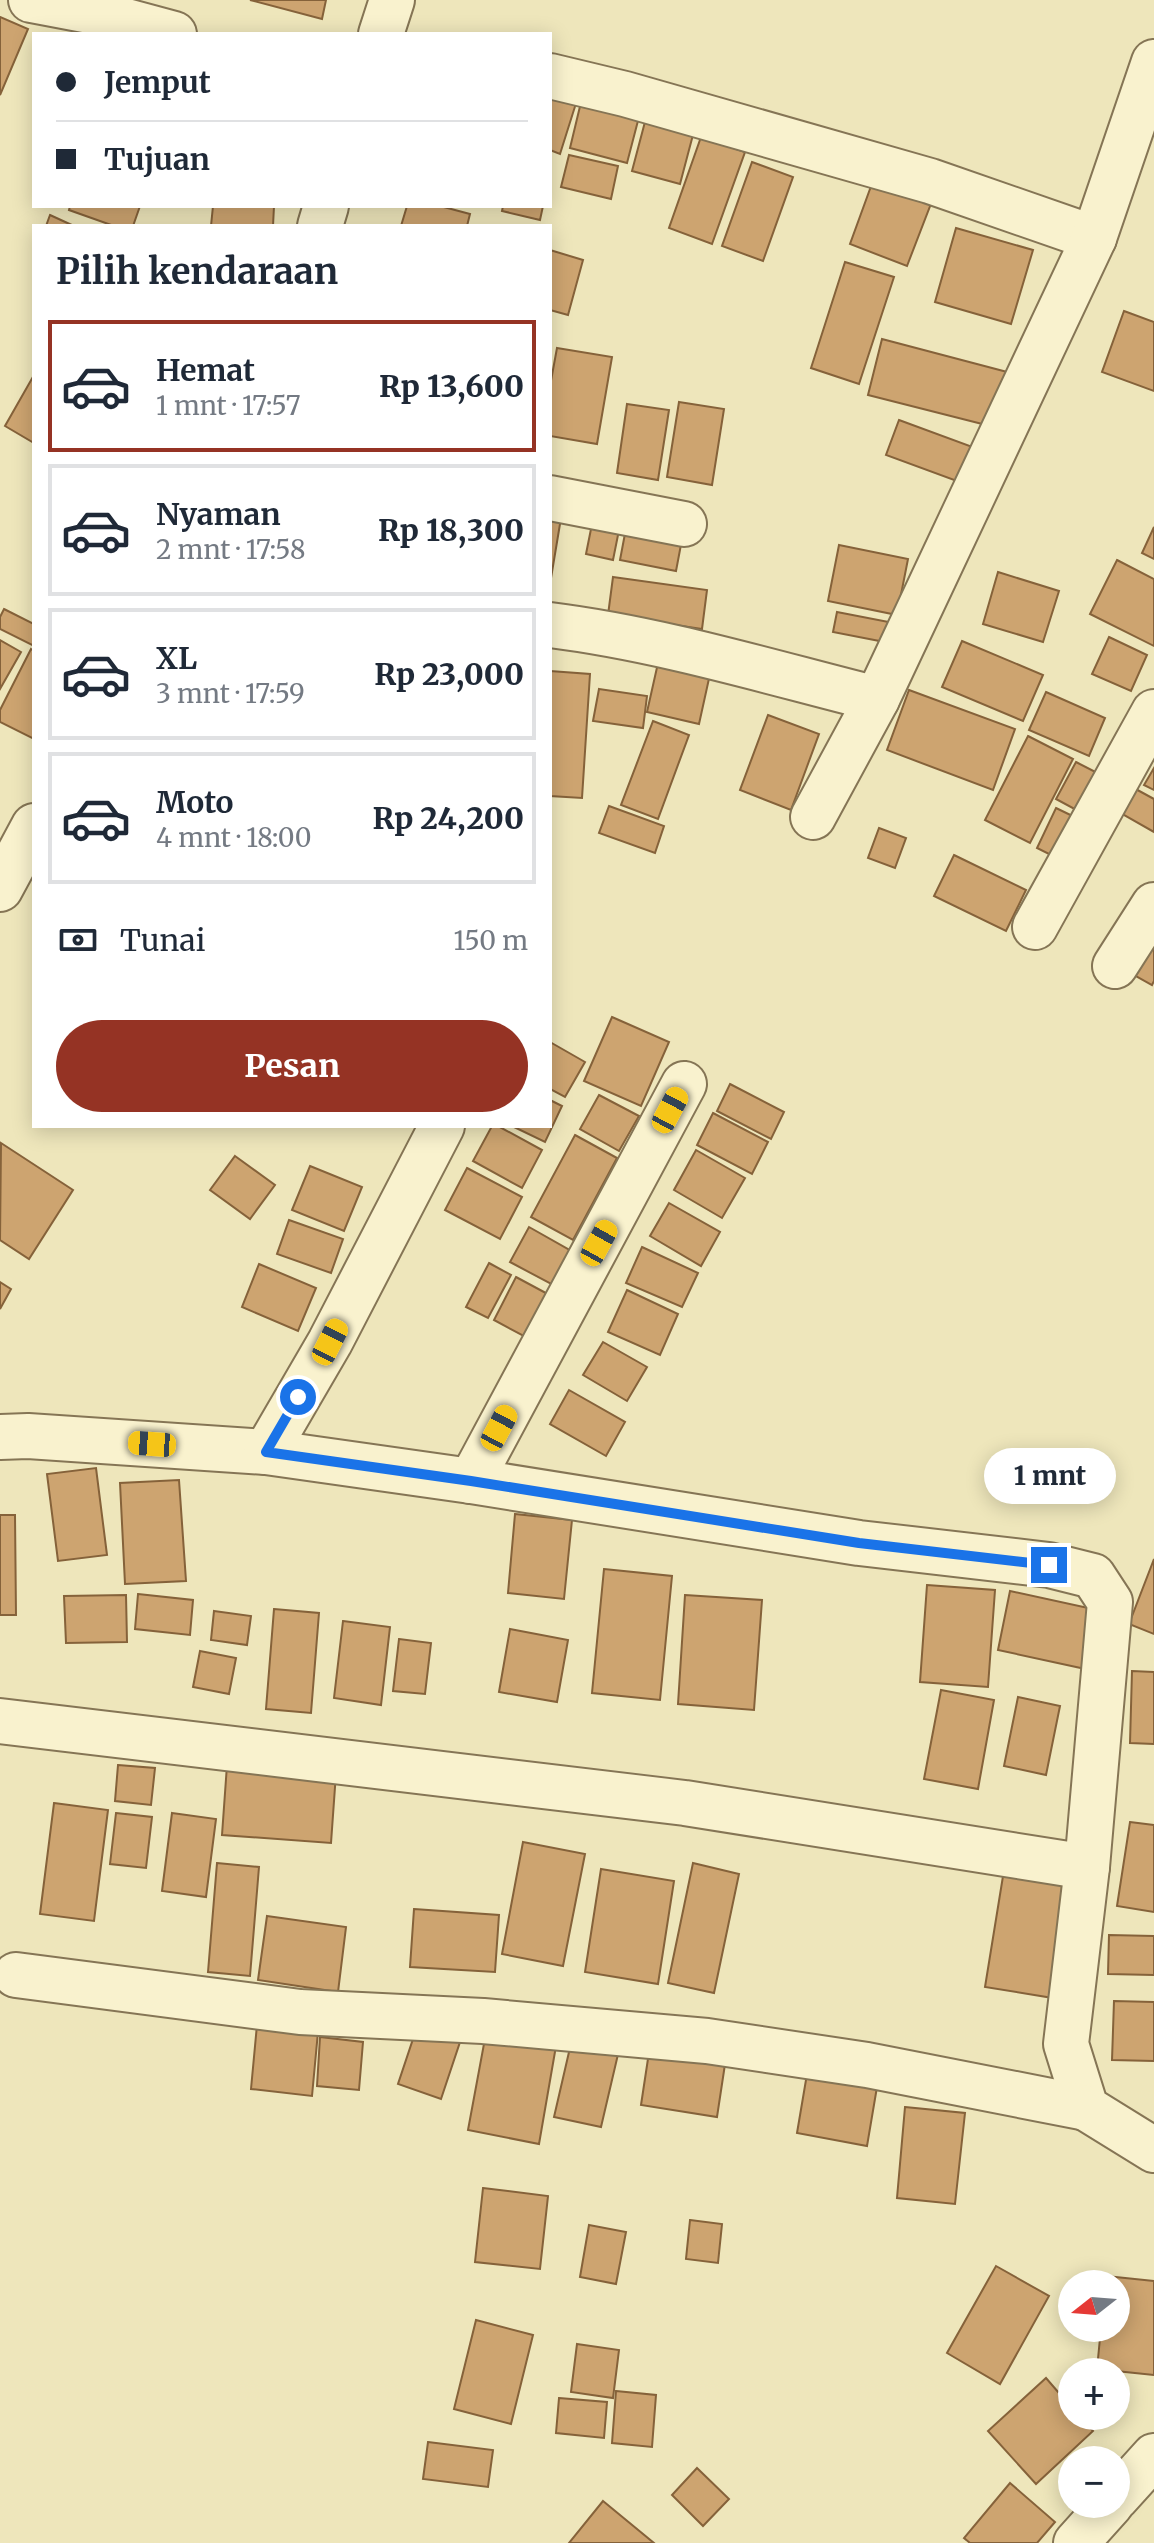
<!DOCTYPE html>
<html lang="id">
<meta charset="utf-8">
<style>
body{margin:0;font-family:Merriweather,serif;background:#f2f2f3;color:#1f2937;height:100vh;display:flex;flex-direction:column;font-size:30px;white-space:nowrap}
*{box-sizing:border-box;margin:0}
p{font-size:26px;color:#747a83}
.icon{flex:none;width:44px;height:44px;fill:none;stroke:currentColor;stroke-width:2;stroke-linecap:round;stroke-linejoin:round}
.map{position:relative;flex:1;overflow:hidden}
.panel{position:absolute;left:32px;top:224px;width:520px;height:904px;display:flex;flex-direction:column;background:#fff;border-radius:0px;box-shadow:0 4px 20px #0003}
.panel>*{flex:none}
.hud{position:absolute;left:32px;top:32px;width:520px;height:176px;border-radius:0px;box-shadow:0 4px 20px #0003;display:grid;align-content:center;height:176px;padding:0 24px;background:#fff}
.needle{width:52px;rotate:253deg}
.buttons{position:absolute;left:1058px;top:2270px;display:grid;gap:16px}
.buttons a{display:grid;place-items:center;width:72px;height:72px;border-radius:50%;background:#fff;box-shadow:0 4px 20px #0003;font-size:40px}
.end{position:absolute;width:36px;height:36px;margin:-18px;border:10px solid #1a73e8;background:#fff;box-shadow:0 0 0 4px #fff}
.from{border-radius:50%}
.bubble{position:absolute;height:56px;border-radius:28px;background:#fff;box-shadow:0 4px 20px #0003;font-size:26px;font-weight:800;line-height:56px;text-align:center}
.car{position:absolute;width:24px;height:48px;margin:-24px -12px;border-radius:10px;box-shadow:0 0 6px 2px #0007;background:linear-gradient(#f5c518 24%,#345 0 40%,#f5c518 0 76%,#345 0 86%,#f5c518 0)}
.hud b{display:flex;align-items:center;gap:28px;height:76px;font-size:30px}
.hud b+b{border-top:2px solid #e0e1e3}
.hud i{width:20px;height:20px;background:#1f2937}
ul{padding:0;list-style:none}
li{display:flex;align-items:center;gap:24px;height:132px;margin:0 16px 12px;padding:0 8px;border:4px solid #e0e1e3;border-radius:0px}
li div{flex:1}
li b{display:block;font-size:30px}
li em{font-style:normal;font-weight:800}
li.on{border-color:#953324}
li>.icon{width:72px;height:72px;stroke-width:1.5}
h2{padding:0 24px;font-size:36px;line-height:96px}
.pay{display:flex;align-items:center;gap:20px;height:88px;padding:0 24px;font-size:30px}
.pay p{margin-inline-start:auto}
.action{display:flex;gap:16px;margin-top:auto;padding:16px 24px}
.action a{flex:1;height:92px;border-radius:48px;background:#953324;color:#fff;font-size:32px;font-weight:800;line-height:92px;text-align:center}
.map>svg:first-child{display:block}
.building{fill:#cda470;stroke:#85623a;stroke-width:2}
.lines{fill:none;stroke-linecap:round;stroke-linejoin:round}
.minor-casing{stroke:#857555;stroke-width:48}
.minor{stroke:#f9f2ce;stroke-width:44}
.route{stroke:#1a73e8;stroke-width:10}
</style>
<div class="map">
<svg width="1154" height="2543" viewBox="0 0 1154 2543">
<rect width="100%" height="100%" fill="#eee6bb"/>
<!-- building -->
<g class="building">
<path d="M 250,0 L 326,0 L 322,19 Z"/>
<path d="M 0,17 L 28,29 L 0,95 Z"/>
<path d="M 550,88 L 578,97 L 560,154 L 550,150 Z"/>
<path d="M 582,98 L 640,113 L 627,163 L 570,148 Z"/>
<path d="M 646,118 L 694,131 L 680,184 L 632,171 Z"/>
<path d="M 701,137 L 745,152 L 712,244 L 669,228 Z"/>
<path d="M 569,155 L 618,166 L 611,199 L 561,187 Z"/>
<path d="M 752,162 L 793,177 L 763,261 L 722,246 Z"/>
<path d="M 874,178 L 932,201 L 907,266 L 850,244 Z"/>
<path d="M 70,206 L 140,206 L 133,226 L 114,226 L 69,210 Z"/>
<path d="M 213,206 L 274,206 L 273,226 L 211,226 Z"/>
<path d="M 407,206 L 440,206 L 470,214 L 467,226 L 401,226 Z"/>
<path d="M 503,206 L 543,206 L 540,220 L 502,211 Z"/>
<path d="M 50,215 L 74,226 L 46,226 Z"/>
<path d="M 956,228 L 1033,250 L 1011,324 L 935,302 Z"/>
<path d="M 550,250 L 583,260 L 568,315 L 550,310 Z"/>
<path d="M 845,262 L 894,277 L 859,384 L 811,368 Z"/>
<path d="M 1124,311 L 1154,322 L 1154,391 L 1102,372 Z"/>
<path d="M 882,339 L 1011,373 L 998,428 L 868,395 Z"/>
<path d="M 557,348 L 612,357 L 597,444 L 550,436 L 550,386 Z"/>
<path d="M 34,375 L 34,443 L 5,426 Z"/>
<path d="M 679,402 L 724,409 L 712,485 L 667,477 Z"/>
<path d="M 627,404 L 669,410 L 658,480 L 617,473 Z"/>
<path d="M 899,420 L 978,449 L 965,484 L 886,455 Z"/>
<path d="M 550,516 L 561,518 L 550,584 Z"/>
<path d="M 593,519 L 620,525 L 613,560 L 586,554 Z"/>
<path d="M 627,523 L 683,534 L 676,571 L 620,560 Z"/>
<path d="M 1154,527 L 1154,559 L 1142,553 Z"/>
<path d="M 839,545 L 908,559 L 897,615 L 828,601 Z"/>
<path d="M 1117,560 L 1154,579 L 1154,646 L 1090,614 Z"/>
<path d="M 998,572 L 1059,591 L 1043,642 L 983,624 Z"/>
<path d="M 613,577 L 707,590 L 702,629 L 608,615 Z"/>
<path d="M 4,609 L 34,624 L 34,646 L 0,629 L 0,617 Z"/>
<path d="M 837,612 L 899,624 L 895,644 L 833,632 Z"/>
<path d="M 1109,637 L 1147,655 L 1131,691 L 1092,674 Z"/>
<path d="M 0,640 L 21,652 L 0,689 Z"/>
<path d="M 962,641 L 1043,675 L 1023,721 L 942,687 Z"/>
<path d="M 31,649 L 34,651 L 34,739 L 0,722 L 0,710 Z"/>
<path d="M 658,663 L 710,674 L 699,724 L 647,712 Z"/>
<path d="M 550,671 L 590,674 L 582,798 L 550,796 Z"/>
<path d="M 599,689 L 647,696 L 643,728 L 593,721 Z"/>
<path d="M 909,690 L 1015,729 L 993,790 L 887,750 Z"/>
<path d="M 1046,692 L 1105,718 L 1089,756 L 1029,730 Z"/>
<path d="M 768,715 L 819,734 L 791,810 L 740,790 Z"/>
<path d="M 653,721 L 689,735 L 658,819 L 621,805 Z"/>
<path d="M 1028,736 L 1073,759 L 1030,843 L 985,820 Z"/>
<path d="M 1076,762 L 1113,781 L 1093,819 L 1056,799 Z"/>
<path d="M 1154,768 L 1154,790 L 1144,785 Z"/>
<path d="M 1132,787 L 1154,799 L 1154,832 L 1119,812 Z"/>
<path d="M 609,806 L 664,826 L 655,853 L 599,833 Z"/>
<path d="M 1056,808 L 1087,823 L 1067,863 L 1037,848 Z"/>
<path d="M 879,828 L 906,838 L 895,868 L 868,858 Z"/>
<path d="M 954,855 L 1026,890 L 1006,931 L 934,896 Z"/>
<path d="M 1142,944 L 1154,950 L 1154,981 L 1152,985 L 1127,971 Z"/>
<path d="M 612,1017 L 669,1042 L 641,1106 L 584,1081 Z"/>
<path d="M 550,1042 L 585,1062 L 565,1097 L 550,1089 Z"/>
<path d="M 730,1084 L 784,1112 L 771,1139 L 717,1111 Z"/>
<path d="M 599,1095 L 639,1116 L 619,1151 L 580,1129 Z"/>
<path d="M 550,1100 L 562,1106 L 545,1142 L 512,1126 L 550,1126 Z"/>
<path d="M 713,1113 L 768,1142 L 752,1174 L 697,1145 Z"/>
<path d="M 492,1126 L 498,1126 L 542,1150 L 522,1188 L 473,1161 Z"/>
<path d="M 575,1135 L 617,1158 L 573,1240 L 531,1217 Z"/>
<path d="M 1,1143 L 73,1190 L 29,1259 L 0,1240 Z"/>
<path d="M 696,1150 L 745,1178 L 722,1218 L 674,1190 Z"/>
<path d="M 235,1156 L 275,1185 L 250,1219 L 210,1190 Z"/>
<path d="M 310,1166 L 362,1187 L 344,1231 L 292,1210 Z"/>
<path d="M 467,1168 L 522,1197 L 500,1239 L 445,1210 Z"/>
<path d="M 669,1203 L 720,1232 L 701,1266 L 650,1236 Z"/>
<path d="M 289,1220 L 343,1239 L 331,1273 L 277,1254 Z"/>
<path d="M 529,1227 L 573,1252 L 555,1286 L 510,1262 Z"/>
<path d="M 642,1247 L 698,1273 L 682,1307 L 626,1283 Z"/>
<path d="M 489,1263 L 511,1275 L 488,1318 L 466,1307 Z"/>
<path d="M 259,1264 L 316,1288 L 298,1331 L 242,1307 Z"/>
<path d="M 516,1277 L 557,1299 L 535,1342 L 494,1320 Z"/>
<path d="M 0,1282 L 11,1289 L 0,1309 Z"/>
<path d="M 627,1290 L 678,1314 L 660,1355 L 608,1332 Z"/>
<path d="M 603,1342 L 647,1367 L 627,1401 L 583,1375 Z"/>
<path d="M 569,1390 L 625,1422 L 606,1456 L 550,1424 Z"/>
<path d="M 96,1468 L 107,1555 L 58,1561 L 47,1474 Z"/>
<path d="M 179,1480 L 186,1581 L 125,1584 L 120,1483 Z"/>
<path d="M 515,1514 L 572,1520 L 564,1599 L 508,1593 Z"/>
<path d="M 0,1515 L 15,1515 L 16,1615 L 0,1615 Z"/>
<path d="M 1154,1559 L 1154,1634 L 1129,1624 Z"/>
<path d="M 604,1569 L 672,1576 L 660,1700 L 592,1693 Z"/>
<path d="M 927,1585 L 995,1590 L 988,1687 L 920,1682 Z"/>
<path d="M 1010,1591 L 1102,1611 L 1090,1670 L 998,1650 Z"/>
<path d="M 138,1594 L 193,1600 L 190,1635 L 135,1629 Z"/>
<path d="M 126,1595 L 127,1642 L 66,1643 L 64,1596 Z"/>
<path d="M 685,1595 L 762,1600 L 754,1710 L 678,1704 Z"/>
<path d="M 274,1609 L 319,1613 L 311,1713 L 266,1709 Z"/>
<path d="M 214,1611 L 251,1616 L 247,1645 L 211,1640 Z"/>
<path d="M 343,1621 L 390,1627 L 381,1705 L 334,1698 Z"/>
<path d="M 510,1629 L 568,1640 L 557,1702 L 499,1692 Z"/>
<path d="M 399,1639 L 431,1643 L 425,1694 L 393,1691 Z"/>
<path d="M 200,1651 L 236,1658 L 229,1694 L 193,1687 Z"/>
<path d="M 1132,1671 L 1154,1672 L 1154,1744 L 1130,1743 Z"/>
<path d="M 941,1690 L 994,1700 L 978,1789 L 924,1779 Z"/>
<path d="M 1018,1697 L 1060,1706 L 1046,1775 L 1004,1766 Z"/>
<path d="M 118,1765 L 155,1768 L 151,1805 L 115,1801 Z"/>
<path d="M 227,1765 L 336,1773 L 331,1843 L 222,1835 Z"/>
<path d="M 54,1803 L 108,1810 L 94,1921 L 40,1914 Z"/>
<path d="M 116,1813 L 152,1817 L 146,1868 L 110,1864 Z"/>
<path d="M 172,1813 L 216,1819 L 206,1897 L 162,1891 Z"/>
<path d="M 1130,1822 L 1154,1825 L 1154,1912 L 1117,1906 Z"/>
<path d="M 523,1842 L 585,1854 L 563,1966 L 502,1954 Z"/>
<path d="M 217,1863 L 259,1867 L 250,1976 L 208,1972 Z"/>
<path d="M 693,1863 L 739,1874 L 714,1993 L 668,1983 Z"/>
<path d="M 601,1869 L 674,1881 L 658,1984 L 585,1972 Z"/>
<path d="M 1004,1870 L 1078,1883 L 1059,1999 L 985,1987 Z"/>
<path d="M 414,1909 L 499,1915 L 495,1972 L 410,1967 Z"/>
<path d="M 267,1916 L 346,1927 L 338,1992 L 258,1980 Z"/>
<path d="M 1109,1935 L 1154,1936 L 1154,1975 L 1108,1974 Z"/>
<path d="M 1114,2001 L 1154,2002 L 1154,2061 L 1112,2060 Z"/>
<path d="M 258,2014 L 319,2021 L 312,2096 L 251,2089 Z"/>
<path d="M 419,2021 L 462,2036 L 441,2099 L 398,2084 Z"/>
<path d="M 486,2033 L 556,2046 L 539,2144 L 468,2130 Z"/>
<path d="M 320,2037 L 363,2042 L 359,2090 L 317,2086 Z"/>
<path d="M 572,2039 L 619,2050 L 601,2127 L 554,2117 Z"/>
<path d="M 651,2039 L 727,2051 L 717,2117 L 641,2105 Z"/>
<path d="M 807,2074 L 877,2087 L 867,2146 L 797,2133 Z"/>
<path d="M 905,2107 L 965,2113 L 955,2204 L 897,2198 Z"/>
<path d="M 483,2188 L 548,2196 L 540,2269 L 475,2262 Z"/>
<path d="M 690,2220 L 722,2224 L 718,2263 L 686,2259 Z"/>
<path d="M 589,2225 L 626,2232 L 616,2284 L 580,2277 Z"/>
<path d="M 996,2266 L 1049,2296 L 1000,2384 L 947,2353 Z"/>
<path d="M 1106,2276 L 1154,2281 L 1154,2375 L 1097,2369 L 1101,2328 L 1116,2328 L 1116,2284 L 1105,2284 Z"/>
<path d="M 476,2320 L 533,2335 L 511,2424 L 454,2409 Z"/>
<path d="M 577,2344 L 619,2350 L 613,2398 L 571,2392 Z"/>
<path d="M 1046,2378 L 1072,2408 L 1072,2416 L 1080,2416 L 1093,2431 L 1036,2484 L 988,2431 Z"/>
<path d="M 616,2391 L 656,2395 L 652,2447 L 612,2443 Z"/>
<path d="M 559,2398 L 607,2402 L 604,2438 L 556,2433 Z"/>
<path d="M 428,2442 L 493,2450 L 488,2487 L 423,2479 Z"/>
<path d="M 697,2468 L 729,2499 L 703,2526 L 672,2495 Z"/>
<path d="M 1010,2483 L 1055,2522 L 1037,2543 L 970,2543 L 964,2538 Z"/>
<path d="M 603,2501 L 654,2543 L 569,2543 Z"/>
</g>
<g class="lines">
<!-- minor casing -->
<g class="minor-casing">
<g id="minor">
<path d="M 31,0 L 89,11 L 174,34"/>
<path d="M 381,34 L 392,0"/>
<path d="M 550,76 L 625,94 L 930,181 L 1094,238"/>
<path d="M 320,226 L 326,206"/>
<path d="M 550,498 L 684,524"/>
<path d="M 550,625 C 661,639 769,672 877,699"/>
<path d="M 813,817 L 877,699 L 1094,238 L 1154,62"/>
<path d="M 0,889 L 34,826"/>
<path d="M 1035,927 L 1154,712"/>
<path d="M 1115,966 L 1154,905"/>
<path d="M 0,1437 L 28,1436 L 266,1452 L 471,1481 L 859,1543 L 1049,1565 L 1093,1576 L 1110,1602 L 1087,1867 L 1066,2044 L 1086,2108 L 1154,2150"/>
<path d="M 266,1452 L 330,1342 L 442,1126"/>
<path d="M 471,1481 L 684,1084"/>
<path d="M 0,1721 L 685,1803 L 1087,1867"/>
<path d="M 16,1975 L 300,2012 L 483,2021 L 707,2041 L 867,2065 L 1086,2108"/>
<path d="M 1116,2498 L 1154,2456"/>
<path d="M 1076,2543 L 1111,2504"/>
</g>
</g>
<!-- minor -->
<use href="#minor" class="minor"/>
</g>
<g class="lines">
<!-- route -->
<path class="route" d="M 298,1397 L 266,1452 L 471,1481 L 859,1543 L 1049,1565"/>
</g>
</svg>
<div class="buttons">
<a><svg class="needle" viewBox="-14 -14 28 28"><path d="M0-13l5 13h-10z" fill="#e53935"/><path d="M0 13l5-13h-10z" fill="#747a83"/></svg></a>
<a>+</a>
<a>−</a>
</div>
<i class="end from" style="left:298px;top:1397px"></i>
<i class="end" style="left:1049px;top:1565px"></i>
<div class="bubble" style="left:984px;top:1448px;width:132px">1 mnt</div>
<i class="car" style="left:670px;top:1110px;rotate:28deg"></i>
<i class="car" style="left:599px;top:1243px;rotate:29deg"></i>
<i class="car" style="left:330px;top:1342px;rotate:27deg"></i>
<i class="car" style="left:499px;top:1428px;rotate:28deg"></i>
<i class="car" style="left:152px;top:1444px;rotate:274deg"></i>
<div class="hud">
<b><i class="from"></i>Jemput</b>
<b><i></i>Tujuan</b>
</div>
<section class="panel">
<h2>Pilih kendaraan</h2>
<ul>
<li class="on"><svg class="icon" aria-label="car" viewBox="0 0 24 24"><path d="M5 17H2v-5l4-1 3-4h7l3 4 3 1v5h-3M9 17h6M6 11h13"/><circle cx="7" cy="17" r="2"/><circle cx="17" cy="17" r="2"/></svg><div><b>Hemat</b><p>1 mnt · 17:57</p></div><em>Rp 13,600</em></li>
<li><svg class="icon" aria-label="car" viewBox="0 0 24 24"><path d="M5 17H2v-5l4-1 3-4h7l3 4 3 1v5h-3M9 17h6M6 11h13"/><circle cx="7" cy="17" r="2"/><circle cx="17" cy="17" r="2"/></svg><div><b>Nyaman</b><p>2 mnt · 17:58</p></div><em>Rp 18,300</em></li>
<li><svg class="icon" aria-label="car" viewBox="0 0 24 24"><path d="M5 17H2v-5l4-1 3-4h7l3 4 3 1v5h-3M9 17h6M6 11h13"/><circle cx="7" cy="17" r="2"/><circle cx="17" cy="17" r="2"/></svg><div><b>XL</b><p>3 mnt · 17:59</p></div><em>Rp 23,000</em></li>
<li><svg class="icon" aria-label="car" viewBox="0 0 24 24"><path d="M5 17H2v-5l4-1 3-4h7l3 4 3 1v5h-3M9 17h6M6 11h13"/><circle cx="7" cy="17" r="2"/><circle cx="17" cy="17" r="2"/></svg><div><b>Moto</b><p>4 mnt · 18:00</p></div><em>Rp 24,200</em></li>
</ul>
<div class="pay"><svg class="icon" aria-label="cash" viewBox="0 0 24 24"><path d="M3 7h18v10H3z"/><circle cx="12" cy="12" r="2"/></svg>Tunai<p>150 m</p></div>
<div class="action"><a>Pesan</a></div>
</section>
</div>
